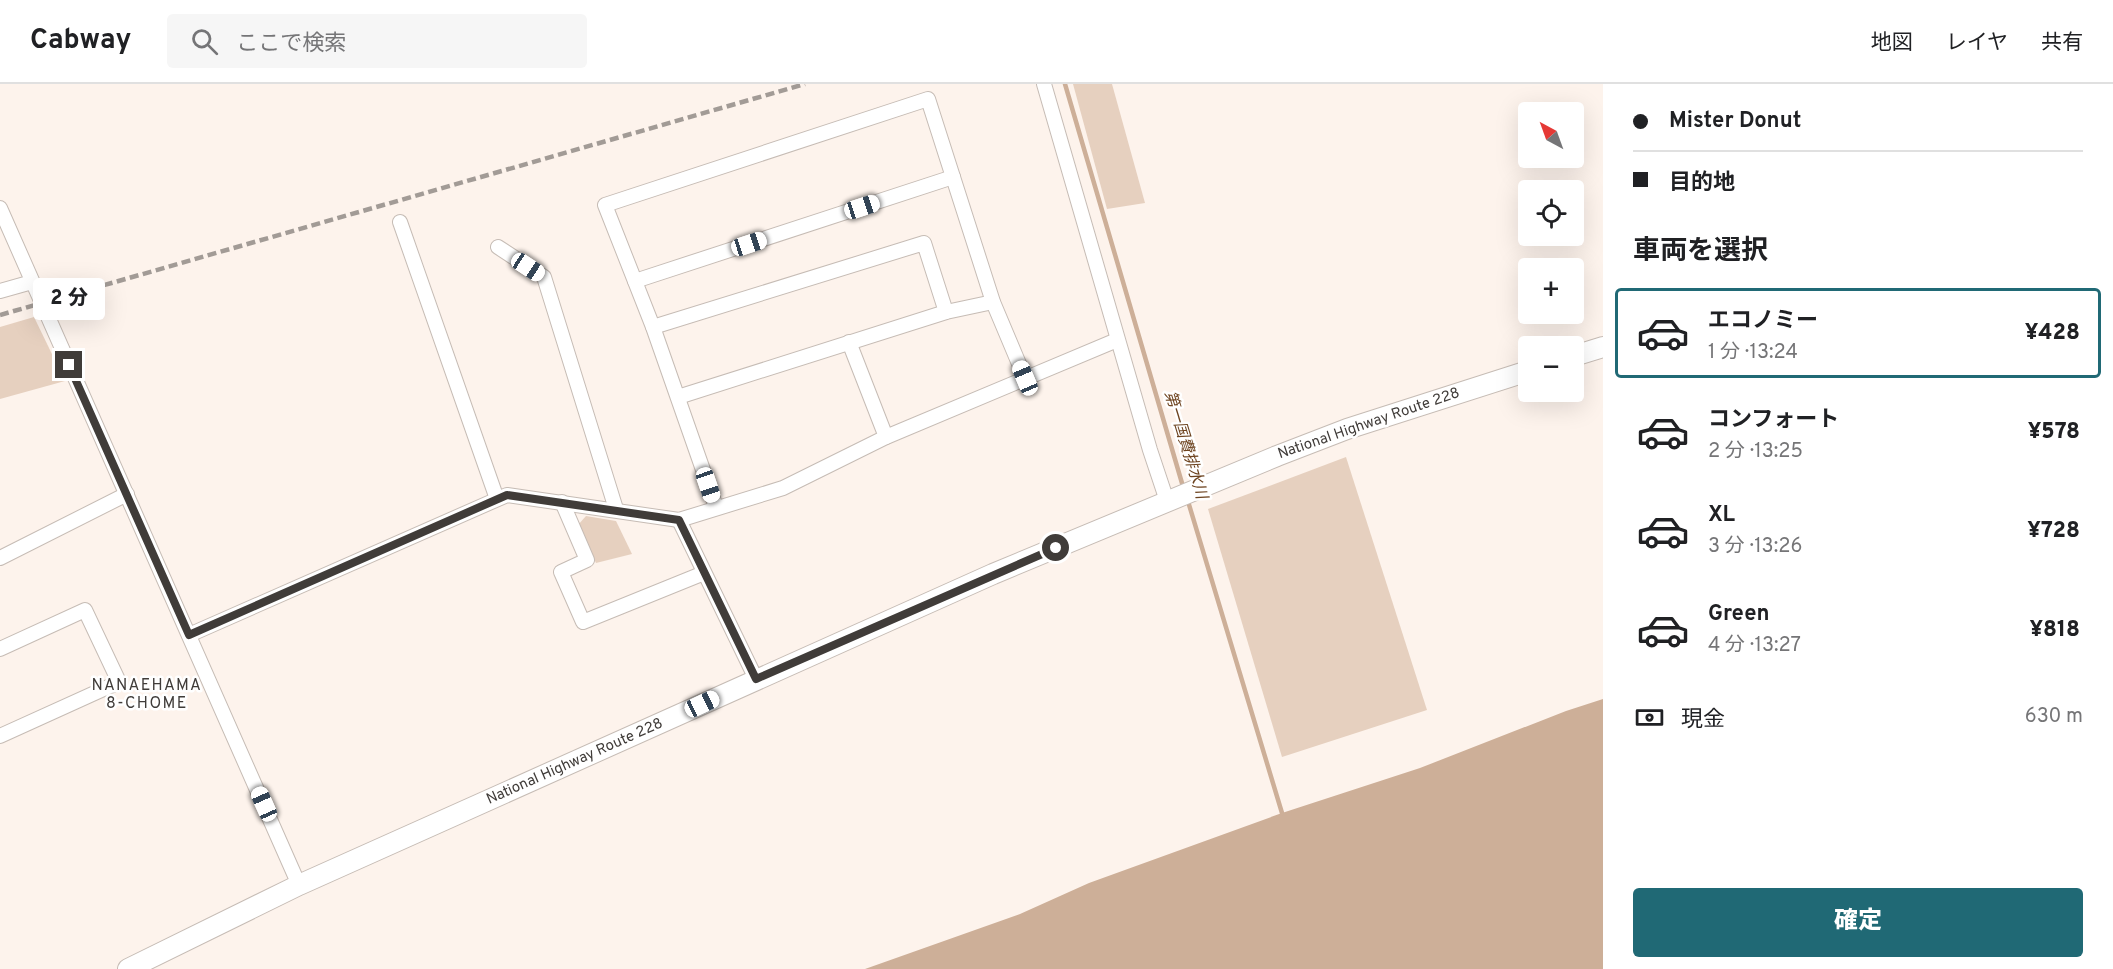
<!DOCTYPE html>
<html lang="ja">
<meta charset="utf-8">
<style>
body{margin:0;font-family:Overpass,"Noto Sans JP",sans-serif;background:#f6f6f6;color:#202124;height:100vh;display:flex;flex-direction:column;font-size:22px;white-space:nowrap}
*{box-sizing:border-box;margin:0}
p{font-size:20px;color:#757577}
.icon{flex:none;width:33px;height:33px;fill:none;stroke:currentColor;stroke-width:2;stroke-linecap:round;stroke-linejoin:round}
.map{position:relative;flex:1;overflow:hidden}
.panel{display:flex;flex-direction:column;background:#fff;width:510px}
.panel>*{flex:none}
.hud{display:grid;align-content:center;height:132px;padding:0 30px;background:#fff}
.needle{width:39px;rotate:319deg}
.controls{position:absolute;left:1518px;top:18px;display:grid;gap:12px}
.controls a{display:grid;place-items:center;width:66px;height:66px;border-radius:6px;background:#fff;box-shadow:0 6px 24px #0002;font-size:30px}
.end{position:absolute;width:27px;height:27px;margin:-14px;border:8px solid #403c39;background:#fff;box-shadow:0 0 0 3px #fff}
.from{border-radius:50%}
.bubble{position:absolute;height:42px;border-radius:6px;background:#fff;box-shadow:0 6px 24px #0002;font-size:20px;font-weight:800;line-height:42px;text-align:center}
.car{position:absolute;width:18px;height:36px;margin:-18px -9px;border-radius:8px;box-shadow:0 0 4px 2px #0007;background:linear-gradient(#fff 24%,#345 0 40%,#fff 0 76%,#345 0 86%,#fff 0)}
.hud b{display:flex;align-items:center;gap:21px;height:57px;font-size:22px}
.hud b+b{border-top:2px solid #e0e0e0}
.hud i{width:15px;height:15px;background:#202124}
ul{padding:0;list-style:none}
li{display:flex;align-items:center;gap:18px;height:90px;margin:0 12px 9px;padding:0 18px;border:3px solid transparent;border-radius:6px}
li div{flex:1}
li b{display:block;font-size:22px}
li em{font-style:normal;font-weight:800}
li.current{border-color:#206975}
li>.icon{width:54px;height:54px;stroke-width:1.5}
h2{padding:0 30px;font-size:27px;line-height:72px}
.pay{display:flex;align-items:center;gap:15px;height:66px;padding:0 30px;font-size:22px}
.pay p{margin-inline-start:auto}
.action{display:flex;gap:12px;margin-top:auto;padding:12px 30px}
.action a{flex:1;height:69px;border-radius:6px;background:#206975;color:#fff;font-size:24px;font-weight:800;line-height:69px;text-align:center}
header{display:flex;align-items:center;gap:36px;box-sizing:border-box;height:84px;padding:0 30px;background:#fff;border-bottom:2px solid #e0e0e0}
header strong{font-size:28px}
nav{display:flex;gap:33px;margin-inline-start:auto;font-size:21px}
.search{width:420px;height:54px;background:#f6f6f6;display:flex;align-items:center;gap:15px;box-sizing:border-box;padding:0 21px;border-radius:6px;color:#757577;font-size:22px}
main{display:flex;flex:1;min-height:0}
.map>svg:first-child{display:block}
.green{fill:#e6d0bf}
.water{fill:#cdaf98}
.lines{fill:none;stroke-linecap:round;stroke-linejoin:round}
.stream{stroke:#cdaf98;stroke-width:4.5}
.minor-casing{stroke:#c6bcb5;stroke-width:16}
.highway-casing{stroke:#c6bcb5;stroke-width:22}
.minor{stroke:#fff;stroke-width:14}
.highway{stroke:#fff;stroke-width:20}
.rail{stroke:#a29b96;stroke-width:4.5;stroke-dasharray:9 4.5;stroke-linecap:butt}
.route{stroke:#403c39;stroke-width:8}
.labels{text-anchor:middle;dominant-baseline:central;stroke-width:5;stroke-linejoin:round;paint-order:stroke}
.street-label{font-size:15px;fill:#403c39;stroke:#fff}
.water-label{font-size:16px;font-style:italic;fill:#6d431f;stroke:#fff}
.neighbourhood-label{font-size:16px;letter-spacing:1.5px;fill:#403c39;stroke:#fff}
</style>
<header>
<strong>Cabway</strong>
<div class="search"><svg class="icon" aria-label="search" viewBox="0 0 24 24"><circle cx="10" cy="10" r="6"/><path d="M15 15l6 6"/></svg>ここで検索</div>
<nav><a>地図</a><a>レイヤ</a><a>共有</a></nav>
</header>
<main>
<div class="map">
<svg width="1603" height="885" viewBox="0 0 1603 885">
<rect width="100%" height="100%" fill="#fdf3ec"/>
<!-- green -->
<g class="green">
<path d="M 1073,0 L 1112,0 L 1145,119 L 1107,125 Z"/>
<path d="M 34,233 L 65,297 L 0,315 L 0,243 Z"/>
<path d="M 1346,373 L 1427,626 L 1282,673 L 1208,425 Z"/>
<path d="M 586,432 L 616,437 L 632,470 L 596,479 L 578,441 Z"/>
</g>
<!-- water -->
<path class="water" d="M 1603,615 L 1603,885 L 865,885 L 1020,830 L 1089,799 L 1282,729 L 1420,684 L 1566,627 Z"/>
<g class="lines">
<!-- stream -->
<g class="stream">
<path d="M 1065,0 L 1184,406"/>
<path d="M 1187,414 L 1282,729"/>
</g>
<!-- minor casing -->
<g class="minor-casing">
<g id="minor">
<path d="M 1044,0 L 1150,366 L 1167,417"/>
<path d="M 0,124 L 299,801"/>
<path d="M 400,138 L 497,415"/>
<path d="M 498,163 L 544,193 L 616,425"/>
<path d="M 635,197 L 953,93"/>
<path d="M 0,207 L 32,198"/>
<path d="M 653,243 L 924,159 L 946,228"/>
<path d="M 849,258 L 886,353"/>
<path d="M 678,313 L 946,228 L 993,218"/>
<path d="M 562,418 L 587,476 L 561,488 L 583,538 L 704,489"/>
<path d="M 716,423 L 653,243 L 605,121 L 928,15 L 993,218 L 1025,294"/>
<path d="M 679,436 L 756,595"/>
<path d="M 0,474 L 127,410"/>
<path d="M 189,551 L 507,411 L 679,436 L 783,404 L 886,353 L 1117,256"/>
<path d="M 0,565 L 85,526 L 119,598 L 0,652"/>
</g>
</g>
<!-- highway casing -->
<g class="highway-casing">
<g id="highway">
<path d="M 1574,272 L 1603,263"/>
<path d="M 128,885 L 299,801 L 993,490 L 1277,372 L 1347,345 L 1528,287"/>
</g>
</g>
<!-- minor -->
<use href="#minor" class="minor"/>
<!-- highway -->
<use href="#highway" class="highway"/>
<!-- rail -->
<path class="rail" d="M 0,231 L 805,0"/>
</g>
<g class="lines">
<!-- route -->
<path class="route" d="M 69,281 L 189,551 L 507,411 L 679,436 L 756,595 L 1056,464"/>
</g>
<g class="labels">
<!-- street labels -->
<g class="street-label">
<text transform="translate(1369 340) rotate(-19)">National Highway Route 228</text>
<text transform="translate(575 678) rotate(-24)">National Highway Route 228</text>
</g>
<!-- water labels -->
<g class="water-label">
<text transform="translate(1185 361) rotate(73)">第一国費排水川</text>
</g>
<!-- neighbourhood labels -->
<g class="neighbourhood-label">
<text x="147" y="602">NANAEHAMA<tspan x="147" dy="18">8-CHOME</tspan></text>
</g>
</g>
</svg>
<div class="controls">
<a><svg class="needle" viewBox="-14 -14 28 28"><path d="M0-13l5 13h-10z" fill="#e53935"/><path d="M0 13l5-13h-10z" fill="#757577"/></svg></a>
<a><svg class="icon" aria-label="locate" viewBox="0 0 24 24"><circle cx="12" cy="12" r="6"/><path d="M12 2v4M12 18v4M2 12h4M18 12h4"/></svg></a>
<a>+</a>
<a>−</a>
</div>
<i class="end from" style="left:1056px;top:464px"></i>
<i class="end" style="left:69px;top:281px"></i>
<div class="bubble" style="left:33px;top:194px;width:72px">2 分</div>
<i class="car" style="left:862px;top:123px;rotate:72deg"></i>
<i class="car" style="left:749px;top:160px;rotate:72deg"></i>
<i class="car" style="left:528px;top:183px;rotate:123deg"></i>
<i class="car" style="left:1025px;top:294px;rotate:337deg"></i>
<i class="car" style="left:708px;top:401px;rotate:161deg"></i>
<i class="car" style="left:702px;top:620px;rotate:65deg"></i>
<i class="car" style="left:264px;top:720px;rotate:336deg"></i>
</div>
<section class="panel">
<div class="hud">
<b><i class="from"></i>Mister Donut</b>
<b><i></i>目的地</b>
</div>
<h2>車両を選択</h2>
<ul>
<li class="current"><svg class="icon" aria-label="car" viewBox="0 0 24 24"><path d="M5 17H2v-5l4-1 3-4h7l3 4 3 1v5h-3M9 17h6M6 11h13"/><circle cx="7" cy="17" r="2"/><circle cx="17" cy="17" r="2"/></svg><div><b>エコノミー</b><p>1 分 · 13:24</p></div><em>¥428</em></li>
<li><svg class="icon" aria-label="car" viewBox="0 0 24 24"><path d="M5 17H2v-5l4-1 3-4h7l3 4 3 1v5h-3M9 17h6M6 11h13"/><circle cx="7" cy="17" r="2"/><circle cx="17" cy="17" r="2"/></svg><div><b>コンフォート</b><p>2 分 · 13:25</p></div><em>¥578</em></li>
<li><svg class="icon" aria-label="car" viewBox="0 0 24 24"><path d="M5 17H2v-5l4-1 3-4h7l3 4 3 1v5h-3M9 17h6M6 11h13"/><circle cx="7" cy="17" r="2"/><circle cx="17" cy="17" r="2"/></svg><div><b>XL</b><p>3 分 · 13:26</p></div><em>¥728</em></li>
<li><svg class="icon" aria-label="car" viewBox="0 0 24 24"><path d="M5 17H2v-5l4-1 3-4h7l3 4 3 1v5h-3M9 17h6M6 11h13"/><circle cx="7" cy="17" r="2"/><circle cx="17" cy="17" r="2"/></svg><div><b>Green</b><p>4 分 · 13:27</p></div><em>¥818</em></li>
</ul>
<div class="pay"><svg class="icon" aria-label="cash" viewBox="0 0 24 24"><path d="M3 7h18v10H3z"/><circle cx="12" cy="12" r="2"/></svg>現金<p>630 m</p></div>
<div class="action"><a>確定</a></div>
</section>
</main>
